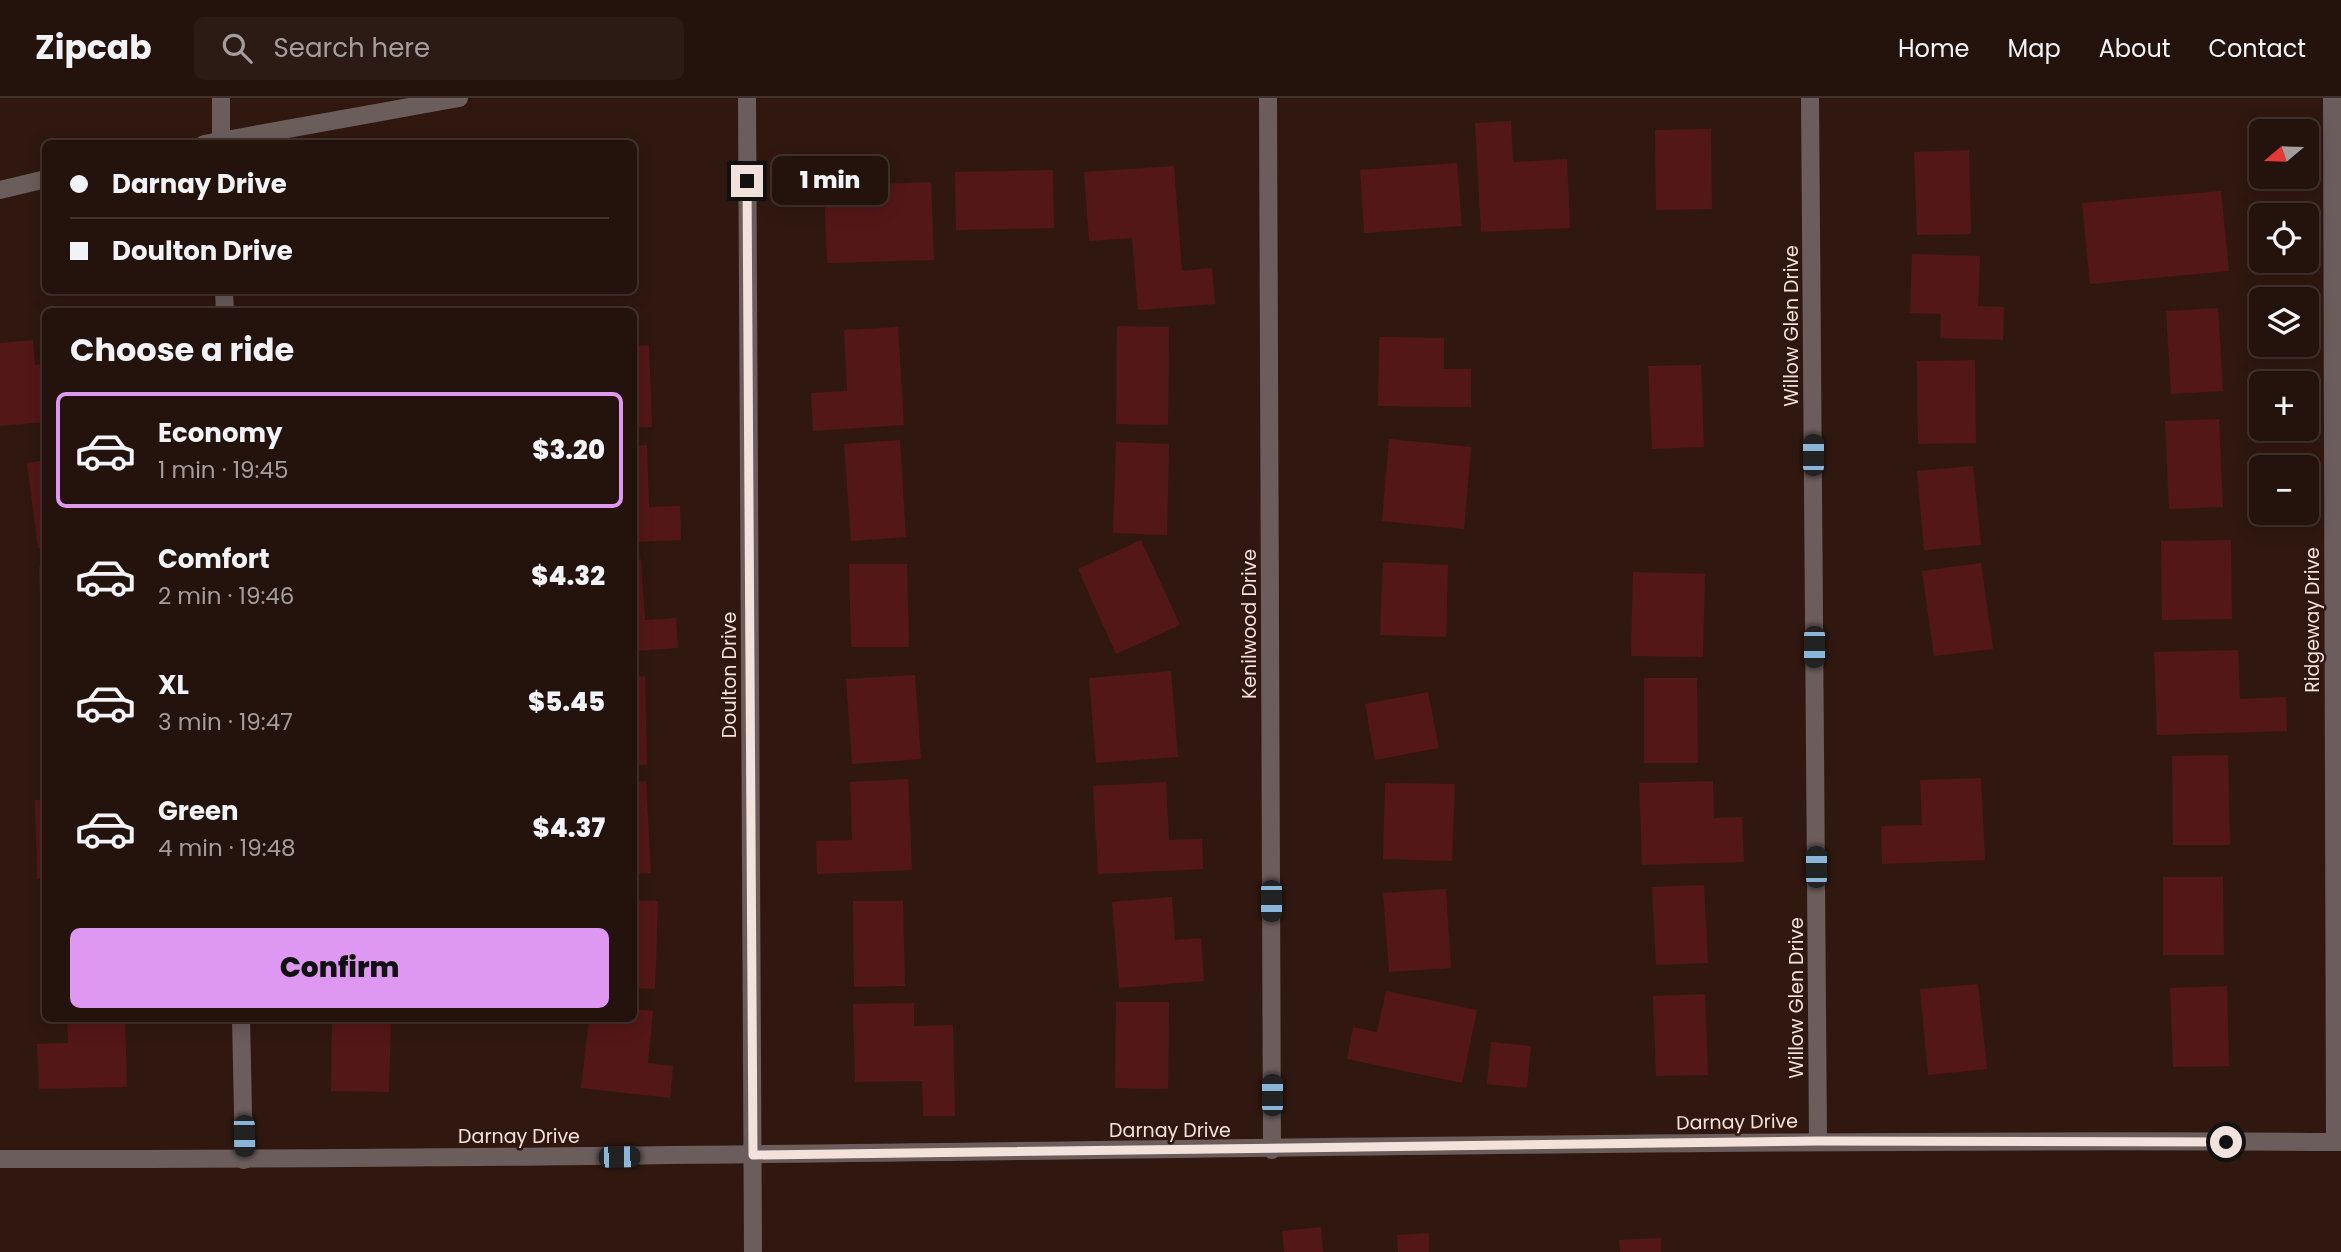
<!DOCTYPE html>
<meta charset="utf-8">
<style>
body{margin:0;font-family:Poppins,sans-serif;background:#2c1b15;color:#f1f3f6;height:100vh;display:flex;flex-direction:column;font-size:26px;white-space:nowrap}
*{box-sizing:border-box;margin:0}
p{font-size:23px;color:#a39e9d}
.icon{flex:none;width:38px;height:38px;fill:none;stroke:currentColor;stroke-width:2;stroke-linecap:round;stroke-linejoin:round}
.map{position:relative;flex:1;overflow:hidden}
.side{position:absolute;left:42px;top:210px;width:595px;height:714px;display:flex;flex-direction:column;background:#24120c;border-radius:10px;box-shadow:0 4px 18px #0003,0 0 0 2px #41322d}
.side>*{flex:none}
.banner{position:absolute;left:42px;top:42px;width:595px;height:154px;border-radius:10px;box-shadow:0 4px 18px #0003,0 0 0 2px #41322d;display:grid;align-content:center;height:154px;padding:0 28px;background:#24120c}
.needle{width:46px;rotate:251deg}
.fabs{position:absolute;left:2249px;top:21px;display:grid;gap:14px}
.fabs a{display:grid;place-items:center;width:70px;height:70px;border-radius:10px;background:#24120c;box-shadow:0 4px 18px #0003,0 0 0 2px #41322d;font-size:35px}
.end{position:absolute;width:32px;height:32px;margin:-16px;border:9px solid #f3e1db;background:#111;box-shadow:0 0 0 4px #111}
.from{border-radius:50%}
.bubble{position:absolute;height:49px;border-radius:10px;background:#24120c;box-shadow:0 4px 18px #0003,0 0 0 2px #41322d;font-size:23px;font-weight:800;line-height:49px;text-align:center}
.car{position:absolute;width:21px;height:42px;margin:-21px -10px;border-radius:9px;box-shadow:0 0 5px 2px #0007;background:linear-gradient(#222 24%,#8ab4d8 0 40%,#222 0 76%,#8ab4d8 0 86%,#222 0)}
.banner b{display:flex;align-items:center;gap:24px;height:66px;font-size:26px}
.banner b+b{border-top:2px solid #41322d}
.banner i{width:18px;height:18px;background:#f1f3f6}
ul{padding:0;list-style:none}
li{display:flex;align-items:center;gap:21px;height:116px;margin:0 14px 10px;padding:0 14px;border:4px solid transparent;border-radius:10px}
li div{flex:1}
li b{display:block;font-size:26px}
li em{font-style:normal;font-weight:800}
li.on{border-color:#df98f1}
li>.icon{width:63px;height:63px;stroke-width:1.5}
h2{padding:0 28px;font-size:32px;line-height:84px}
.primary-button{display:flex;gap:14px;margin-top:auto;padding:14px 28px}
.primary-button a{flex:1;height:80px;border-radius:10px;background:#df98f1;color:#111;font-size:28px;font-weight:800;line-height:80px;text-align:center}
header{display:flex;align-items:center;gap:42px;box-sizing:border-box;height:98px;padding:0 35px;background:#24120c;border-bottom:2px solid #41322d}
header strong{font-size:33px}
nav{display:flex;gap:38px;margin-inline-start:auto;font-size:24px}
.search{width:490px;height:63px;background:#2c1b15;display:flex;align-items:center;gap:18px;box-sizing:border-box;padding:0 24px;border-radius:10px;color:#a39e9d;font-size:26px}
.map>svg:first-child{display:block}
.building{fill:#541718}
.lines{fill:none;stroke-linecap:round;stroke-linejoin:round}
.minor{stroke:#6b5d5c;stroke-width:18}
.tertiary{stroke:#6b5d5c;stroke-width:18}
.route{stroke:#f3e1db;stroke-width:9}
.labels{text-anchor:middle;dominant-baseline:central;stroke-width:5;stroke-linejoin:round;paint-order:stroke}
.street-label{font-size:19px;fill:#f3e1db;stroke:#301810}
</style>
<header>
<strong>Zipcab</strong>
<div class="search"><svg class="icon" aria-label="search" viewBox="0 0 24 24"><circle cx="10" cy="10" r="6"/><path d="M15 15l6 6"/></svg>Search here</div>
<nav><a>Home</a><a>Map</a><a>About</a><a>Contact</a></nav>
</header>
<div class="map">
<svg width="2341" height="1154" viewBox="0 0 2341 1154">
<rect width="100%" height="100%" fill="#301810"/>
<!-- building -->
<g class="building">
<path d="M 1511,23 L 1513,64 L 1567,61 L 1570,130 L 1481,134 L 1475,25 Z"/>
<path d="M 1711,31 L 1712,111 L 1656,112 L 1655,32 Z"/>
<path d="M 1969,52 L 1971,136 L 1917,137 L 1914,54 Z"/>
<path d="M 1457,65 L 1462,128 L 1364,135 L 1360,72 Z"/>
<path d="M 1174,68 L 1182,173 L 1212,170 L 1215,206 L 1138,212 L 1132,140 L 1089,143 L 1084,74 Z"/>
<path d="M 1053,72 L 1054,130 L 956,132 L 955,74 Z"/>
<path d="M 931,84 L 934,162 L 827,165 L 824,88 Z"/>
<path d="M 2221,93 L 2229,173 L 2090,186 L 2082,105 Z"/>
<path d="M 1912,156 L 1980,158 L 1978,208 L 2004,209 L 2003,242 L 1940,240 L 1941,216 L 1910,215 Z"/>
<path d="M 2218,210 L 2223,293 L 2171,296 L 2166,213 Z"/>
<path d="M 1117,228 L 1169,229 L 1168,327 L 1116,326 Z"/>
<path d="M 898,229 L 904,327 L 813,333 L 811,295 L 847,293 L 844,232 Z"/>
<path d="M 1379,239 L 1444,240 L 1444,271 L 1471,271 L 1471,309 L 1378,308 Z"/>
<path d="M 33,242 L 35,267 L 46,266 L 46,324 L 0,328 L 0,245 Z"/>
<path d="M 649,247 L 652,329 L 634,329 L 634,248 Z"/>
<path d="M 1975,262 L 1976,345 L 1918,346 L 1917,263 Z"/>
<path d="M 1701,267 L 1704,349 L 1652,351 L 1648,268 Z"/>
<path d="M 2219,321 L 2223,409 L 2169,411 L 2165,323 Z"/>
<path d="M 1389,341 L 1471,349 L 1464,431 L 1382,423 Z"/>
<path d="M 900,342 L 906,439 L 851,443 L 844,346 Z"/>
<path d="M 1116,344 L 1169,346 L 1167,437 L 1113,435 Z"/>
<path d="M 647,347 L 649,409 L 680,408 L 681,442 L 634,444 L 634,348 Z"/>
<path d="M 46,362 L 46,449 L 38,450 L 27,365 Z"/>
<path d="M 1973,368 L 1981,447 L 1924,452 L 1917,373 Z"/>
<path d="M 1141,442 L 1180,527 L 1116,556 L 1078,471 Z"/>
<path d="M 2231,442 L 2232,521 L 2162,522 L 2161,443 Z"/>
<path d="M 641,461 L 645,522 L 676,520 L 678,550 L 634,553 L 634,462 Z"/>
<path d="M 1383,464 L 1448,467 L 1446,539 L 1380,537 Z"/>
<path d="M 1981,465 L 1993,551 L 1934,558 L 1922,473 Z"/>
<path d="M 849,466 L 907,466 L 909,549 L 851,549 Z"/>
<path d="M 46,468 L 46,563 L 42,563 L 39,469 Z"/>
<path d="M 1633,474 L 1705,476 L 1703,559 L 1631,558 Z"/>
<path d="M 2238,552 L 2240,601 L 2286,599 L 2287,633 L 2157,637 L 2154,554 Z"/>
<path d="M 1171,573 L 1178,659 L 1096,665 L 1089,580 Z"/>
<path d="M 915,577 L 921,661 L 852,666 L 846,581 Z"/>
<path d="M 645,578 L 647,667 L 634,667 L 634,579 Z"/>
<path d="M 1644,580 L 1697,580 L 1698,665 L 1644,665 Z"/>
<path d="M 1428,594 L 1439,650 L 1375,662 L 1365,606 Z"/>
<path d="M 2228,657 L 2230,747 L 2173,747 L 2172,658 Z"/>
<path d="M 1981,680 L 1985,762 L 1882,766 L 1881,728 L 1922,727 L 1920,682 Z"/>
<path d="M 908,681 L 912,772 L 817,776 L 816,743 L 852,742 L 850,684 Z"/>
<path d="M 646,683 L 651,775 L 634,776 L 634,684 Z"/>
<path d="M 1713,683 L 1714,720 L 1742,719 L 1744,764 L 1642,767 L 1639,685 Z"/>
<path d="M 1166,684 L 1169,742 L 1202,741 L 1203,771 L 1098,776 L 1093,688 Z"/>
<path d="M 1385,685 L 1455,686 L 1452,763 L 1383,761 Z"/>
<path d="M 35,702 L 46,702 L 46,780 L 37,781 Z"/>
<path d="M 2163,779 L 2223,779 L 2224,857 L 2163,857 Z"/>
<path d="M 1704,787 L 1708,865 L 1656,867 L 1652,789 Z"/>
<path d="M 1446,791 L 1451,870 L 1389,874 L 1383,795 Z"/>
<path d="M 1172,799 L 1175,842 L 1201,840 L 1204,883 L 1119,890 L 1112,804 Z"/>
<path d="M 634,802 L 658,803 L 655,891 L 634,890 Z"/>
<path d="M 853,803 L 903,803 L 905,888 L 854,889 Z"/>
<path d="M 1978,886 L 1987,971 L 1928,977 L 1920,891 Z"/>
<path d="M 2227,888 L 2229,968 L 2173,969 L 2170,890 Z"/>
<path d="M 1386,893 L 1477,912 L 1462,985 L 1347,961 L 1353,929 L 1377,934 Z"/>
<path d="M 1705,896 L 1708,977 L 1656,978 L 1653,898 Z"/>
<path d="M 1116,904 L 1169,904 L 1168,991 L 1115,990 Z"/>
<path d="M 914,905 L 914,928 L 953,927 L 955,1018 L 923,1018 L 922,983 L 855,984 L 853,906 Z"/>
<path d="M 634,911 L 653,913 L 648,965 L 673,968 L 670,1000 L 581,990 L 589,920 L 634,920 Z"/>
<path d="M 67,920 L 125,920 L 127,989 L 39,991 L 37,946 L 68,945 Z"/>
<path d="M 332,920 L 391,920 L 389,994 L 331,993 Z"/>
<path d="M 1491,944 L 1531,948 L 1527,990 L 1487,986 Z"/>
<path d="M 1321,1129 L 1323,1154 L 1284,1154 L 1282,1133 Z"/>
<path d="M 1429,1135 L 1429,1154 L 1398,1154 L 1397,1137 Z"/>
<path d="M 1661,1140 L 1661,1154 L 1620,1154 L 1619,1142 Z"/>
</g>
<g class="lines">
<!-- minor -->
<g class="minor">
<path d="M 221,0 L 221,46"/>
<path d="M 747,0 L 753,1154"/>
<path d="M 1268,0 L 1272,1052"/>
<path d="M 1810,0 L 1818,1043"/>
<path d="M 2332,0 L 2335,1044"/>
<path d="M 224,192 L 225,214"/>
<path d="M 241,920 L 244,1062"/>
<path d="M 0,1061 C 780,1062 1561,1039 2341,1044"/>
</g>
<!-- tertiary -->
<g class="tertiary">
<path d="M 204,46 L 459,0"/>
<path d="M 0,92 L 46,81"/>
</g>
</g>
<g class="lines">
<!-- route -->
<path class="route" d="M 747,83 L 753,1057 L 1818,1043 L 2226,1044"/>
</g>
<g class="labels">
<!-- street labels -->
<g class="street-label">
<text transform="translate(1791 228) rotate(-90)">Willow Glen Drive</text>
<text transform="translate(2312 522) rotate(-90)">Ridgeway Drive</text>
<text transform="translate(1249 526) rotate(-90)">Kenilwood Drive</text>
<text transform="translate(729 577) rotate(-90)">Doulton Drive</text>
<text transform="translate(1796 900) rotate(-90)">Willow Glen Drive</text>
<text transform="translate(1737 1024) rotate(-1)">Darnay Drive</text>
<text x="1170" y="1032">Darnay Drive</text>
<text x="519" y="1038">Darnay Drive</text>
</g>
</g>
</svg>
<div class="fabs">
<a><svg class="needle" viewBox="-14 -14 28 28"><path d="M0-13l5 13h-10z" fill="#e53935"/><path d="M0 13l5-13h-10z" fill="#a39e9d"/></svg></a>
<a><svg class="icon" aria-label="locate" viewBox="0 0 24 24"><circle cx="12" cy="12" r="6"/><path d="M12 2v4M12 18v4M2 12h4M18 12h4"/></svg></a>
<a><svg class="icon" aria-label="layers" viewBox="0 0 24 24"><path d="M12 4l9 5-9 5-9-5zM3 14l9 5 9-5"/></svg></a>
<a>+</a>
<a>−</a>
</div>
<i class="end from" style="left:2226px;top:1044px"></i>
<i class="end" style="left:747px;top:83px"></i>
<div class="bubble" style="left:772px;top:58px;width:116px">1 min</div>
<i class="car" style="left:1813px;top:357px;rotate:0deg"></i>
<i class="car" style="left:1814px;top:549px;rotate:180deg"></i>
<i class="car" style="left:1816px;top:769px;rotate:0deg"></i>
<i class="car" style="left:1271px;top:803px;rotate:180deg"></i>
<i class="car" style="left:1272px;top:997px;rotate:0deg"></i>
<i class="car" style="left:244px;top:1038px;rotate:179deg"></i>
<i class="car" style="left:619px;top:1059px;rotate:89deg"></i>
<div class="banner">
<b><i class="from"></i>Darnay Drive</b>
<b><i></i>Doulton Drive</b>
</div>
<section class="side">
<h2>Choose a ride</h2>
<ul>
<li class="on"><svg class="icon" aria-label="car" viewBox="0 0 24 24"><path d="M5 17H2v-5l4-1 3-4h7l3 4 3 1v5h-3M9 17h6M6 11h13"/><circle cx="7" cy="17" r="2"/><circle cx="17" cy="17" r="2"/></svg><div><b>Economy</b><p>1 min · 19:45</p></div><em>$3.20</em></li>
<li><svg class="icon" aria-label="car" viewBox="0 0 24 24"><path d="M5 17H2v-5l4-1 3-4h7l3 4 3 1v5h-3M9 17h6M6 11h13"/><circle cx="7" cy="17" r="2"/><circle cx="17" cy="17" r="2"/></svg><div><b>Comfort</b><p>2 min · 19:46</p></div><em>$4.32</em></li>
<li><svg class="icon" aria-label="car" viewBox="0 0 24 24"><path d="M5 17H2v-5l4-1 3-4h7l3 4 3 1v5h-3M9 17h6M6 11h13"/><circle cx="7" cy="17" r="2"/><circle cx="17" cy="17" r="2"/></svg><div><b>XL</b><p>3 min · 19:47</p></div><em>$5.45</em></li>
<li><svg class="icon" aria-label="car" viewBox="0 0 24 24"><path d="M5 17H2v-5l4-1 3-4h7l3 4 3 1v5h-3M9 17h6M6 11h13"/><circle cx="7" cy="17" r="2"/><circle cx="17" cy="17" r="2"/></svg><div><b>Green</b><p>4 min · 19:48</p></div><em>$4.37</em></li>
</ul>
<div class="primary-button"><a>Confirm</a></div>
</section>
</div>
